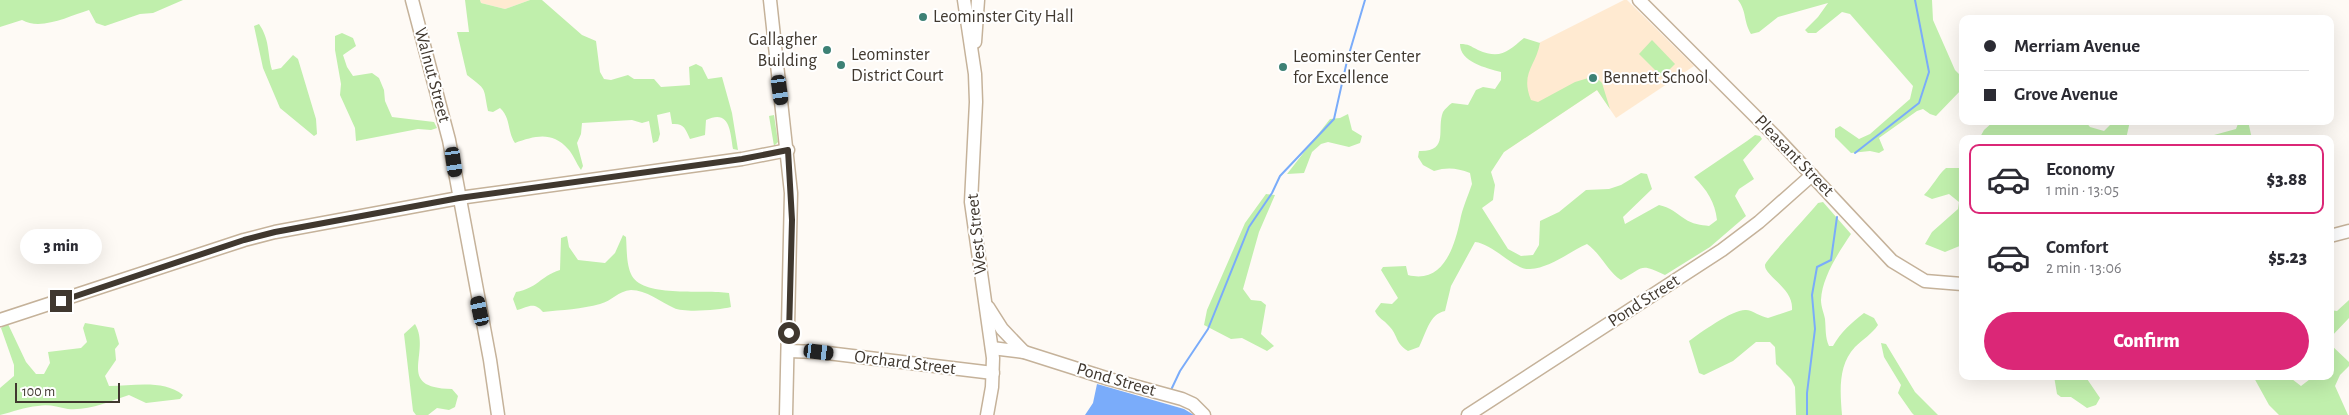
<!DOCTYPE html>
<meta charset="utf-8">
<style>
body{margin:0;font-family:"Alegreya Sans",sans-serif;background:#f2f2f3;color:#2b2b33;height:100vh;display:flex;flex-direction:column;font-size:19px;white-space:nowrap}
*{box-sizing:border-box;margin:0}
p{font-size:16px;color:#7c7c81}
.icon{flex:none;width:28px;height:28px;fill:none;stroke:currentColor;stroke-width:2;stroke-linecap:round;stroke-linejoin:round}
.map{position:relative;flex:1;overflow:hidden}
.sheet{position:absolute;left:1959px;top:135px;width:375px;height:245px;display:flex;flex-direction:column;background:#fff;border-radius:10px;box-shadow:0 5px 20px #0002}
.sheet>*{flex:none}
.guide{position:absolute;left:1959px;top:15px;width:375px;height:110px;border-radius:10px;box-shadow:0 5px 20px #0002;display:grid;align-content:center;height:110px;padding:0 25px;background:#fff}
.scale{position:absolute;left:15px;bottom:12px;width:105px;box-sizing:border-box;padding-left:5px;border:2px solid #40382f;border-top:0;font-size:14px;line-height:18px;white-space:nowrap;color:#40382f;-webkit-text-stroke:4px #fff;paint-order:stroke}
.end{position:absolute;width:22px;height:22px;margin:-11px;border:6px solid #40382f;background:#fff;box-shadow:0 0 0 2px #fff}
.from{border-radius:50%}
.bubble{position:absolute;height:35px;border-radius:18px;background:#fff;box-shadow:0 5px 20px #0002;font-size:16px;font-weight:800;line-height:35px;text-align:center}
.car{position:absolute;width:15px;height:30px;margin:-15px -8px;border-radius:6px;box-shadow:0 0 4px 1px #0007;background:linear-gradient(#222 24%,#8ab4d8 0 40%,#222 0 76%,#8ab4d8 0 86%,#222 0)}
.guide b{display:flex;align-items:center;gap:18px;height:48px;font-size:19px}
.guide b+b{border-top:1px solid #e1e1e2}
.guide i{width:12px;height:12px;background:#2b2b33}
ul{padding:9px 0 0;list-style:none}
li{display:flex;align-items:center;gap:15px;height:70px;margin:0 10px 8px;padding:0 15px;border:2px solid transparent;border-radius:10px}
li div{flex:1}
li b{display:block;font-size:19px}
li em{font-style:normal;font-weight:800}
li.selected{border-color:#db2777}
li>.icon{width:45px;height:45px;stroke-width:1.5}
.button{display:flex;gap:10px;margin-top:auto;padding:10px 25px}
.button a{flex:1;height:58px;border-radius:30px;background:#db2777;color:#fff;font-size:20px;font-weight:800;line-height:58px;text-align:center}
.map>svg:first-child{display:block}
.built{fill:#ffead1}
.green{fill:#c0efac}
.water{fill:#7aacfa}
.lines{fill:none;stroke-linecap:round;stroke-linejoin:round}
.stream{stroke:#7aacfa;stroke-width:2}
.secondary-casing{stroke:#c5b29a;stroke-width:15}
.secondary{stroke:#fff;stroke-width:12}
.route{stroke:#40382f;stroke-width:6}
.poi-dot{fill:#3d8175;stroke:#fff;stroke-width:2}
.labels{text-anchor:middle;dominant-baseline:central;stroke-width:4;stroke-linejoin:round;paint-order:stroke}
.poi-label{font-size:18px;fill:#40382f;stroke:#fff;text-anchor:start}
.street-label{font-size:18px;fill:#40382f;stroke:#fff}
</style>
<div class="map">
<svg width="2349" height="415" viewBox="0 0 2349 415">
<rect width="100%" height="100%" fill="#fefaf5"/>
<!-- built -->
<g class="built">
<path d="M 480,0 L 530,0 L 505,9 L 481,3 Z"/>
<path d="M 1624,0 L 1627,0 L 1694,66 L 1616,118 L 1597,90 L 1504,152 L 1519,53 Z"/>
</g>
<!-- green -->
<g class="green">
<path d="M 0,0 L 183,0 L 153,13 L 140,14 L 105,26 L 96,23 L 89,10 C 69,16 41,31 22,20 L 0,27 Z"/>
<path d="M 465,0 L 480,0 L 481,3 L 505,9 L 530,0 L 542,0 L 582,35 L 596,41 L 600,72 L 604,79 L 611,80 L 628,75 L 634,79 L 654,79 L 661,87 L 690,85 L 689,67 L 696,64 L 702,67 L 708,79 L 722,77 L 732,113 L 738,150 L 733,149 C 730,131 730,109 706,120 L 705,135 L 690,139 C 685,128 684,123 672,124 L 670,112 L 657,115 L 660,134 L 658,141 L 653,143 L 649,121 L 642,123 L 632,120 L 582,123 L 581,134 L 577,143 L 583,166 L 581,170 C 576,163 573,154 568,149 C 552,131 535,136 515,143 C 507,131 511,118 500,108 L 493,112 L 488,111 C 483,85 487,91 467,75 L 457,32 L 469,32 Z"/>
<path d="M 1738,0 L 1932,0 L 1933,20 L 1955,70 L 1962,77 L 1962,89 L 1936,116 L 1930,114 L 1923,109 L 1917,111 L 1879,138 L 1884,150 L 1879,153 L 1870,151 L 1851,153 L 1835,137 L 1835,129 L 1840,126 L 1859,139 L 1870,134 L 1910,99 L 1913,86 L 1850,14 L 1842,12 L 1816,33 L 1808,33 L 1805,30 L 1818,17 L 1828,3 L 1778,17 L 1759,32 L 1751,34 C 1743,20 1747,12 1738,0 Z"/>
<path d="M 259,24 C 270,40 267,52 272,70 L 281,68 L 293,55 L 298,59 L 316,119 L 317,134 L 314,136 L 280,108 L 263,68 L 254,26 Z"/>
<path d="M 342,33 L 353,38 L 356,46 L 343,55 L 347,67 L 353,76 L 372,73 L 379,78 L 384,90 L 385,101 L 392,117 L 434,122 L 437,128 L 431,130 L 418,129 L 356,141 L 355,128 L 340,95 L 341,84 L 335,50 L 335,36 Z"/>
<path d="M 1524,38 L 1540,43 C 1536,66 1520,73 1531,100 L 1538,102 L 1575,82 L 1595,76 L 1602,83 L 1610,109 L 1597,90 L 1504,152 L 1491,172 L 1495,185 L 1493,200 L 1482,208 L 1508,249 L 1521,256 L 1533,255 L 1539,245 L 1540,221 L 1559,212 L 1586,190 L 1609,189 L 1621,185 L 1641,173 L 1647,174 L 1652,189 L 1623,217 L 1625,224 L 1659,205 C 1672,208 1674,212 1685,219 C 1692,224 1701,225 1709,226 L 1717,220 C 1715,202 1707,190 1694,177 L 1747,141 L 1755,135 L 1760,136 L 1762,139 L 1743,160 L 1754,179 L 1739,189 L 1735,196 L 1746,216 L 1710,247 L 1665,275 C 1639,263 1645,267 1621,280 C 1607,271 1602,255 1587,244 C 1569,252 1550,268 1530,269 C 1515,271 1494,244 1475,242 L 1451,286 L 1445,311 C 1429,314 1426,334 1419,347 L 1408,351 C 1395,343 1398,335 1389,326 C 1384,320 1378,318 1375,311 L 1381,303 L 1392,304 L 1398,298 L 1381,270 L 1383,267 L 1406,266 L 1408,275 C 1443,284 1454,248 1460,221 C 1462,209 1468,196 1472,184 L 1470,173 C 1457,168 1447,167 1434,171 L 1423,165 L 1418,157 L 1419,151 C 1450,152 1436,129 1443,112 C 1445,109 1449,105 1452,103 L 1468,105 L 1476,90 L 1483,87 L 1495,89 L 1501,80 L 1501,72 C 1486,68 1460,62 1460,44 C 1469,44 1470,46 1478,50 C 1501,60 1508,51 1524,38 Z"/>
<path d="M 1652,40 L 1675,64 L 1662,77 L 1639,54 Z"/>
<path d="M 1348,114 L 1352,130 L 1362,136 L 1360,143 L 1349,147 L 1328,142 L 1321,144 L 1312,152 L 1304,173 L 1287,174 L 1330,119 L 1340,118 Z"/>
<path d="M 774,115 L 778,142 L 774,146 L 769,116 Z"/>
<path d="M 1994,121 L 2085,121 L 2090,127 L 2104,131 L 2114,121 L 2130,121 L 2126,139 L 1979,139 L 1984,130 Z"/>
<path d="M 2239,121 L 2248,121 L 2252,139 L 2210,139 L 2214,135 L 2236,129 Z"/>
<path d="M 1946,168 L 1962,168 L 1962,245 L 1945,252 L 1925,244 L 1932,232 L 1958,209 L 1959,202 L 1949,194 L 1932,199 L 1924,195 C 1933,186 1937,176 1946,168 Z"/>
<path d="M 1266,194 L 1275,195 L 1259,232 L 1243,289 L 1251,300 L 1261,301 L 1266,305 L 1261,334 L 1274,346 L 1267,351 L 1242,338 L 1231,339 L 1204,325 L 1207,310 L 1245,223 Z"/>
<path d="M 1823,202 L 1851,234 C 1839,252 1822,277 1821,300 C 1821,307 1824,313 1825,319 C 1826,329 1825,337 1829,346 L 1833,346 C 1841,332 1851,323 1864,313 L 1874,318 L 1878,325 C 1872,334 1863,339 1855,347 C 1838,365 1840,391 1842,415 L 1796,415 L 1795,387 L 1791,379 L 1776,364 L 1775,347 L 1770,342 L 1756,342 L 1733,361 L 1704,375 L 1699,373 L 1689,341 C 1700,333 1733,309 1746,310 C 1752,310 1761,317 1768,318 L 1792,310 C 1794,288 1764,276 1765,265 C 1765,261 1812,211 1818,203 Z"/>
<path d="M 623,235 L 626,237 C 627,249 626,265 632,276 C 645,298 705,289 729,293 L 731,307 C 720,310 684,313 674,308 C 661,302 646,290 631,290 C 618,291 612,301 600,304 C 582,309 562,310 543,312 C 534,301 528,307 517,310 L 513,299 L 516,292 C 538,288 539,277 560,270 L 561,238 L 567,236 L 569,247 L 578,260 L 605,263 L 615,253 Z"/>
<path d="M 2349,300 L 2349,318 L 2330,338 L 2330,310 L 2337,311 Z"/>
<path d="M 85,323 L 114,328 L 119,344 L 115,349 L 116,360 L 105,376 L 109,386 C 133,386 163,379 183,395 L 180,399 L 146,403 L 129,395 C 110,401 89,411 68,409 C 57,407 49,404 38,406 C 24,407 13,412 0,415 L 0,388 L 14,376 L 14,365 L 1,328 L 8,324 L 26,362 L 36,374 L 44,374 L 50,363 L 48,352 L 81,348 L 87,342 L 83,328 Z"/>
<path d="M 415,324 C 432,353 394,388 452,389 L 458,396 L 455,407 L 449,410 L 437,408 L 428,415 L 416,415 L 413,411 L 404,334 Z"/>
<path d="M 1881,343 L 1886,344 L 1915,392 L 1938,415 L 1914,415 L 1912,413 L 1898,393 L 1901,385 L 1884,357 Z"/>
<path d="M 2330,344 L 2349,362 L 2349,366 L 2340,375 L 2335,386 L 2348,415 L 2279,415 L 2269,405 L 2253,376 L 2288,376 L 2301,386 L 2314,376 L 2330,376 Z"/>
<path d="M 2054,376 L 2085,376 L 2100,398 L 2096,405 L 2087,408 L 2071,397 L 2061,397 L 2057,394 Z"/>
</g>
<!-- water -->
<path class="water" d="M 1097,384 L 1184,409 L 1194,415 L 1085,415 L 1093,403 Z"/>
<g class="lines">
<!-- stream -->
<g class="stream">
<path d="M 1855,153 L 1919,103 L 1929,72 L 1915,0"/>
<path d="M 1171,390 L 1180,371 L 1208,329 L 1249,227 L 1272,193 L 1280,176 L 1334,119 L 1347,61 L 1365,0"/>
<path d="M 1807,415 L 1807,393 L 1815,329 L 1812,295 L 1817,267 L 1831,260 L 1837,217"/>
</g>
<!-- secondary casing -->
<g class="secondary-casing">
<g id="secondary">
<path d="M 412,0 L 449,140 L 490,360 L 498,415"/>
<path d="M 770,0 L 791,193 L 786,415"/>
<path d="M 964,0 L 975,74 L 976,102 L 971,202 L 993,358 L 992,387 L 987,415"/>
<path d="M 1639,0 L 1774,135 L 1892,261 L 1925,281 L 1962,284"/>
<path d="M 975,42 L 978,0"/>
<path d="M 2330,236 L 2349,231"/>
<path d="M 988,307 L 1002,329 L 1024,352"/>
<path d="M 0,320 L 244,240 L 275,232 L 459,198 L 742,159 L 788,150"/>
<path d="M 992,348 L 1024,352 L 1109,379 L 1182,399 L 1193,404 L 1204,415"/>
<path d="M 788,351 L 819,352 L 993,373"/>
<path d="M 1468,415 L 1722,250 L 1759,222 L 1812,175"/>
</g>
</g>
<!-- secondary -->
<use href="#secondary" class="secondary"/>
</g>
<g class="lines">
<!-- route -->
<path class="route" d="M 61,301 L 244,240 L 275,232 L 459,198 L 742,159 L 788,150 L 792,220 L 789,333"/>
</g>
<!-- markers -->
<g class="poi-dot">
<circle cx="923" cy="17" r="5"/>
<circle cx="827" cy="50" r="5"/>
<circle cx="841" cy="65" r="5"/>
<circle cx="1283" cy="67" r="5"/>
<circle cx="1593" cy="78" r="5"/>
</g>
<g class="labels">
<!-- poi labels -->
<g class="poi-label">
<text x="933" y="17">Leominster City Hall</text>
<text x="817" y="40" text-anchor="end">Gallagher<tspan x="817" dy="21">Building</tspan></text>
<text x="851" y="55">Leominster<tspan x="851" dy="21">District Court</tspan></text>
<text x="1293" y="57">Leominster Center<tspan x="1293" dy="21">for Excellence</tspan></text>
<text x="1603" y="78">Bennett School</text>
</g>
<!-- street labels -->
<g class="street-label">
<text transform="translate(432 75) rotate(75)">Walnut Street</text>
<text transform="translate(1794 156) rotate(46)">Pleasant Street</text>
<text transform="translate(977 234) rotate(-96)">West Street</text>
<text transform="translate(1644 301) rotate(-33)">Pond Street</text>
<text transform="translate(905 363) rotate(7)">Orchard Street</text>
<text transform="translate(1116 380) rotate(16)">Pond Street</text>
</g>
</g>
</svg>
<div class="scale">100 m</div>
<i class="end from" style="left:789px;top:333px"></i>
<i class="end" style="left:61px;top:301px"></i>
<div class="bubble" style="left:20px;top:229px;width:82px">3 min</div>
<i class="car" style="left:780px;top:90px;rotate:172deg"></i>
<i class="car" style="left:454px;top:162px;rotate:172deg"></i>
<i class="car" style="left:480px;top:311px;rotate:348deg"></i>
<i class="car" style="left:819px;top:352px;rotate:97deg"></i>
<div class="guide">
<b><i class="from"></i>Merriam Avenue</b>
<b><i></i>Grove Avenue</b>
</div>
<section class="sheet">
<ul>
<li class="selected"><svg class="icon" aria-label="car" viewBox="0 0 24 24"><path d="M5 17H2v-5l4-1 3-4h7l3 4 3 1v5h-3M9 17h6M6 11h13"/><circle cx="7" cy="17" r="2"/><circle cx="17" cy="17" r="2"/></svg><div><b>Economy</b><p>1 min · 13:05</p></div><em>$3.88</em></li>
<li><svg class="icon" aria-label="car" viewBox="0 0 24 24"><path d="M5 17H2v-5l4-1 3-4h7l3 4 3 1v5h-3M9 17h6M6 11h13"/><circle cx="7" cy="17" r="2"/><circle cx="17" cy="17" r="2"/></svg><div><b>Comfort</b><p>2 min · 13:06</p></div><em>$5.23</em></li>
</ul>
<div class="button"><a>Confirm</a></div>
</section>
</div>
